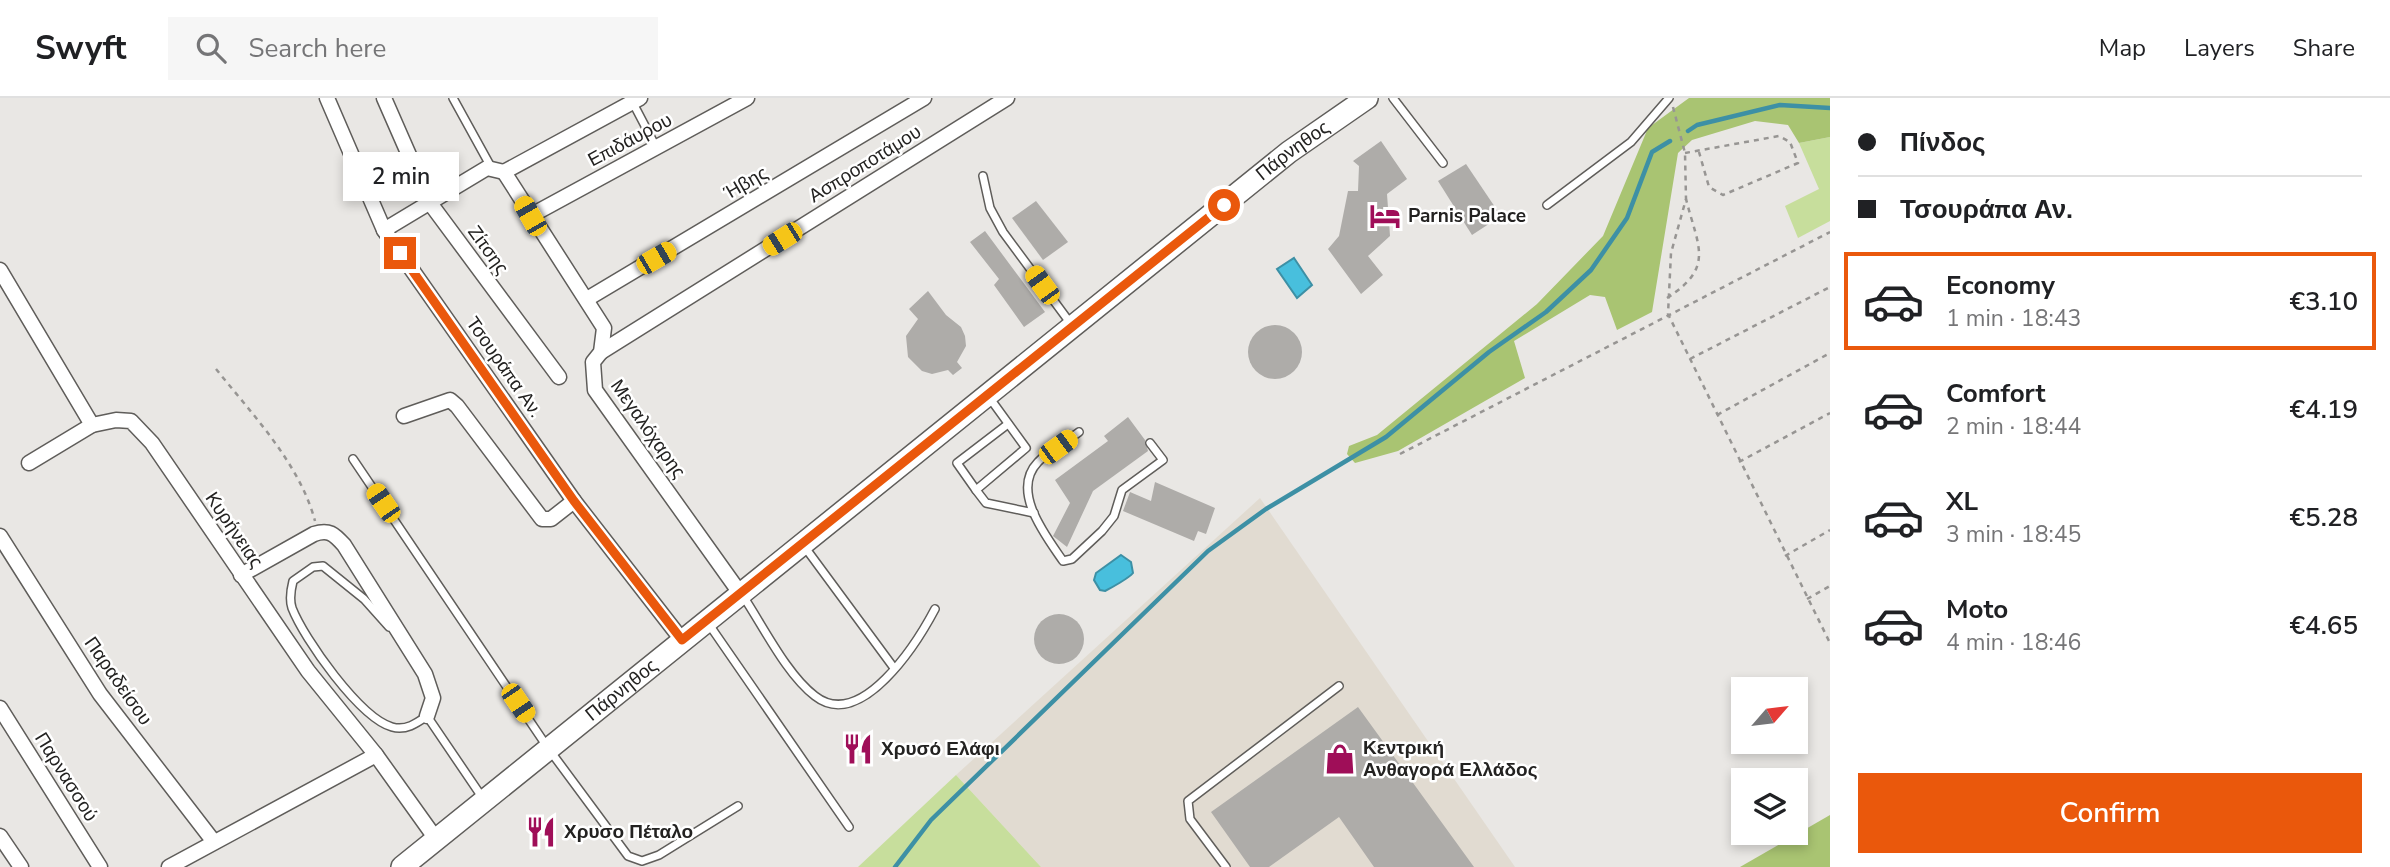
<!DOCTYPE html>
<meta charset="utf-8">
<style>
body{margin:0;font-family:"Nunito Sans",sans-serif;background:#f6f6f6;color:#202124;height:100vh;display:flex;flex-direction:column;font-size:26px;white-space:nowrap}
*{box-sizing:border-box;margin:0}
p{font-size:23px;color:#757577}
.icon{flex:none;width:38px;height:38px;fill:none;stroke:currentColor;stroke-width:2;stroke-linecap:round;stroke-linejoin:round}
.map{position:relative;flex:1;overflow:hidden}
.side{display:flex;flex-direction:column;background:#fff;width:560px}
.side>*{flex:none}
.hud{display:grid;align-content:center;height:154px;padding:0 28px;background:#fff}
.needle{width:46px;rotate:62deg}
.tools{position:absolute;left:1731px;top:579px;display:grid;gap:14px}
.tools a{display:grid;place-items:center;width:77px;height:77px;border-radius:0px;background:#fff;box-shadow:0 4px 10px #0003;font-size:35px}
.end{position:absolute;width:32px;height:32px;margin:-16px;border:9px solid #ea580c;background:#fff;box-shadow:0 0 0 4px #fff}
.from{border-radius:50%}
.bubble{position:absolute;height:49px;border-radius:0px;background:#fff;box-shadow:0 4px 10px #0003;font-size:23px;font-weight:600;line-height:49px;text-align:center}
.car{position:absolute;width:21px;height:42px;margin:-21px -10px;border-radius:9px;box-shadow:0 0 5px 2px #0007;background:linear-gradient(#f5c518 24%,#345 0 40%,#f5c518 0 76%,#345 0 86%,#f5c518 0)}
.hud b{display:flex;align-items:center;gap:24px;height:66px;font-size:26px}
.hud b+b{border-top:2px solid #e0e0e0}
.hud i{width:18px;height:18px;background:#202124}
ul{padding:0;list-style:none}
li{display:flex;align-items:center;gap:21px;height:98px;margin:0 14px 10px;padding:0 14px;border:4px solid transparent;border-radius:0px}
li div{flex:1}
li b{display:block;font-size:26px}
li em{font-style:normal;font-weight:600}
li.selected{border-color:#ea580c}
li>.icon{width:63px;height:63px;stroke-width:1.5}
.primary-button{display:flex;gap:14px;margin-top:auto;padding:14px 28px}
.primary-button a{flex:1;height:80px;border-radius:0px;background:#ea580c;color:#fff;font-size:28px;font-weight:600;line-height:80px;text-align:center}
header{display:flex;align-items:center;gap:42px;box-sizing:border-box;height:98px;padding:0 35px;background:#fff;border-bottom:2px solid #e0e0e0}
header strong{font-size:33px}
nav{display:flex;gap:38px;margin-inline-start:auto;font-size:24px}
.search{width:490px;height:63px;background:#f6f6f6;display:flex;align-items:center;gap:18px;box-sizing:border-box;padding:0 24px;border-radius:0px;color:#757577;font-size:26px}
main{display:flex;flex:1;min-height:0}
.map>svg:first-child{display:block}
.built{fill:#e1dbd1}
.green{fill:#c7de9c}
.forest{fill:#a9c472}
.water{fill:#48bfdd;stroke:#3d90a5;stroke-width:2}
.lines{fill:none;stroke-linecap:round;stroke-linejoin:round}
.stream{stroke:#3d90a5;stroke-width:4.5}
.building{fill:#aeaca9}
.service-casing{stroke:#5f5d5a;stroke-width:10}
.minor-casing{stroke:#5f5d5a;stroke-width:17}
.secondary-casing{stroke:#5f5d5a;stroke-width:24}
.path{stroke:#979593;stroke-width:2.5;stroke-dasharray:5 5;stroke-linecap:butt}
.service{stroke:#fff;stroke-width:7}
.minor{stroke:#fff;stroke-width:14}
.secondary{stroke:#fff;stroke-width:21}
.route{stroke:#ea580c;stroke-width:9}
.labels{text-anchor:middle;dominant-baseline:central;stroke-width:5;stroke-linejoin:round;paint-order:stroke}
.street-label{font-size:19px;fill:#232221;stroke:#fff}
.poi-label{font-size:19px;font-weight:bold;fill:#232221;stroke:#fff;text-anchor:start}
</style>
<header>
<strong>Swyft</strong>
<div class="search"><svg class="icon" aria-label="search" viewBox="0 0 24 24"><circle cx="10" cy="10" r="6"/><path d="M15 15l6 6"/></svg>Search here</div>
<nav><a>Map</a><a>Layers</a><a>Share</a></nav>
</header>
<main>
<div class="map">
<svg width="1830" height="769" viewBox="0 0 1830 769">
<rect width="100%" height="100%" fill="#e9e7e4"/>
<!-- built -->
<path class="built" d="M 1260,400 L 1515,769 L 1041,769 L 956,677 Z"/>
<!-- green -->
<g class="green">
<path d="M 1830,39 L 1830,123 L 1798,140 L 1785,108 L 1819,91 L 1799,45 Z"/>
<path d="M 956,677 L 1041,769 L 858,769 Z"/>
</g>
<!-- forest -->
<g class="forest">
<path d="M 1689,0 L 1830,0 L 1830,39 L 1799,45 L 1788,27 L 1755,23 L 1692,42 L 1678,55 L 1652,214 L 1617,232 L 1605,199 L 1590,197 L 1514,243 L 1525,280 L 1398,353 L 1355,365 L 1347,356 L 1349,348 L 1377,337 L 1537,206 L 1603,138 L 1648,30 Z"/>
<path d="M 1830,717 L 1830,769 L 1740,769 Z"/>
</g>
<!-- water -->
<g class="water">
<path d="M 1294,160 L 1312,187 L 1297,200 L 1277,171 Z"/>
<path d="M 1121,457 L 1131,464 L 1133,475 C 1129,480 1111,490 1105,493 L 1100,492 L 1094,482 L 1096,475 Z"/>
</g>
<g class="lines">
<!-- stream -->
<g class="stream">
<path d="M 1688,33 L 1697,27 L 1780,7 L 1830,10"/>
<path d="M 895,769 L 931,722 L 1208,453 L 1266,411 L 1386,339 L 1489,254 L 1546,214 L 1591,172 L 1627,120 L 1652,54 L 1670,43"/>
</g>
</g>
<!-- building -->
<g class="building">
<path d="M 1381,43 L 1407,81 L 1387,96 L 1390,138 L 1368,158 L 1383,177 L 1361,196 L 1328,151 L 1339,138 L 1348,93 L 1358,93 L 1359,68 L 1353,63 Z"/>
<path d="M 1466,66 L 1501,118 L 1472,137 L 1438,83 Z"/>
<path d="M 1036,103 L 1068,144 L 1043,162 L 1012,120 Z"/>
<path d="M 985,133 L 1045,214 L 1024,229 L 994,187 L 999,181 L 970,144 Z"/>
<path d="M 928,193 L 946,217 L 961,229 L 965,238 L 966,248 L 957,264 L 962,270 L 953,277 L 948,272 L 932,276 L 922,273 L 908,259 L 906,238 L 918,221 L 909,211 Z"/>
<circle cx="1275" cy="254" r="27"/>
<path d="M 1128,319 L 1145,342 L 1148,353 L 1093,393 L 1067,449 L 1053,438 L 1070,405 L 1055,382 L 1108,343 L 1104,338 Z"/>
<path d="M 1155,384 L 1215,410 L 1206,436 L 1198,433 L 1194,443 L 1123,413 L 1130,394 L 1151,403 Z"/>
<circle cx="1059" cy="541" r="25"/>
<path d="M 1358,609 L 1474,769 L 1374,769 L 1339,719 L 1269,769 L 1250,769 L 1211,714 Z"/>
</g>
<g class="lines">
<!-- service casing -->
<g class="service-casing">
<g id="service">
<path d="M 453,0 L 491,69"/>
<path d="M 1393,0 L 1443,65"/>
<path d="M 633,5 L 656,49"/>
<path d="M 983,78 L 990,110 L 1003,134 L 1071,226"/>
<path d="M 1547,107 L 1631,44 L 1669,0"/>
<path d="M 989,299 L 1026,350 L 976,392 L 986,405 L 1034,415"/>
<path d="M 1079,334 C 1066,344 1049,352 1038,364 C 1010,393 1046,438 1063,463 L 1072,461 L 1102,433 L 1114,418 L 1122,392 L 1163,362 L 1150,345"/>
<path d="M 353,361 L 548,650 L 628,758 L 642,763 L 659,757 L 738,708"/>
<path d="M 976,392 L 957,365 L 1008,326"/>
<path d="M 804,448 L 894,570"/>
<path d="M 743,498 C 763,528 787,577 815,598 C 861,634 917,545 935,511"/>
<path d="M 708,525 L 849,729"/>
<path d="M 389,529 L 364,501 L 323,468 L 313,469 L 293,483 C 291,491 289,501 292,510 C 304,541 360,620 392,629 C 406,633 417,625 427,618 L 484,702"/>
<path d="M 1226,769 L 1190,721 L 1188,703 L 1339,588"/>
</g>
</g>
<!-- minor casing -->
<g class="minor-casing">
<g id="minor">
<path d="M 327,0 L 384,132 L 574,403 L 682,542"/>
<path d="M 384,0 L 430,105 L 559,279"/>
<path d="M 504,74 L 604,230 L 601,254 L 593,264 L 595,292 L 740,495"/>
<path d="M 504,74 L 640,0"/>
<path d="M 530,118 L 747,0"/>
<path d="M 384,132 L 487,70 L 504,74"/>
<path d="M 0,172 L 92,327 L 116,322 L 131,323 L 152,345 L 308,573 L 376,657 L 436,741"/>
<path d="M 587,201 L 924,0"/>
<path d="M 601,254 L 1007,0"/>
<path d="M 404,318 L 450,302 L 457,308 L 542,421 L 551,421 L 574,403"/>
<path d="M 29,365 L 92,327"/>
<path d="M 0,438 L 100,596 L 214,744"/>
<path d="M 241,477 L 314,436 C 329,431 334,436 344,447 L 425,576 L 433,600 L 427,618"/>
<path d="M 0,610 L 100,769"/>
<path d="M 0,738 L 21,769"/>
<path d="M 169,769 L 376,657"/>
</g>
</g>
<!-- secondary casing -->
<g class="secondary-casing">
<g id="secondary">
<path id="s1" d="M 402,769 L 1289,54 L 1367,0"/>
</g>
</g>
<!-- path -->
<g class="path">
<path d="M 1673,9 L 1685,55 L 1686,101 L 1671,155 L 1668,216 L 1830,545"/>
<path d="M 1685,55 L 1779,38 L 1790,44 L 1798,65 L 1723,97 L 1709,89 L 1699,54"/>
<path d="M 1667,200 C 1715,169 1698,149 1686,101"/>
<path d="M 1690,261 L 1830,189"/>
<path d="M 216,271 C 252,316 300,366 315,423"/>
<path d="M 1717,317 L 1830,255"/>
<path d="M 1400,356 L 1830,134"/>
<path d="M 1739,364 L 1830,315"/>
<path d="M 1785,458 L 1830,432"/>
<path d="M 1807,501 L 1830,488"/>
</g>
<!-- service -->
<use href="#service" class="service"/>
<!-- minor -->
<use href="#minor" class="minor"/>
<!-- secondary -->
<use href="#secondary" class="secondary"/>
</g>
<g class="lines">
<!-- route -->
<path class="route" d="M 400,155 L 574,403 L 682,542 L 1224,107"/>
</g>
<!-- icons -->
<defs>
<g id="hotel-bare" transform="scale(2.415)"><path d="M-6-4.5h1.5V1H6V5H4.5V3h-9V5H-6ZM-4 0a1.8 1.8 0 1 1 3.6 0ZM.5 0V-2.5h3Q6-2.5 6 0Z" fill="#9f0e58" stroke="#fff" stroke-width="2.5" paint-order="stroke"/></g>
<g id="restaurant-bare" transform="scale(2.415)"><path d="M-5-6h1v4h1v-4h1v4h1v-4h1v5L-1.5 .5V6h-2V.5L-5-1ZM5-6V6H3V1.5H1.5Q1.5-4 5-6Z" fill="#9f0e58" stroke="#fff" stroke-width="2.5" paint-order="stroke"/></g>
<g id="shop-bare" transform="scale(2.415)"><path d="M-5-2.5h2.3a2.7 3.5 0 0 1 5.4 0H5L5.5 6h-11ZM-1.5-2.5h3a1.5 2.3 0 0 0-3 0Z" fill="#9f0e58" stroke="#fff" stroke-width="2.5" paint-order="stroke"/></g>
</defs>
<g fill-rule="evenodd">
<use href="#hotel-bare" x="1385" y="118"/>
<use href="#restaurant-bare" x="858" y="651"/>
<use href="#shop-bare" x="1340" y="661"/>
<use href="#restaurant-bare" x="541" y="734"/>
</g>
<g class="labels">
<!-- street labels -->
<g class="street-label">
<text transform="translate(630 42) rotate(-28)">Επιδάυρου</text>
<text stroke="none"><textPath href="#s1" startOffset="1143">Πάρνηθος</textPath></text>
<text transform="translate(865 66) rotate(-32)">Ασπροποτάμου</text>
<text transform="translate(746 85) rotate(-30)">Ήβης</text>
<text transform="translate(488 152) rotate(54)">Ζίτσης</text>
<text transform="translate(504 269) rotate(55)">Τσουράπα Αν.</text>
<text transform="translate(648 331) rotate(55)">Μεγαλόχαρης</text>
<text transform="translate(234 432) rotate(56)">Κυρήνειας</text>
<text transform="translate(118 583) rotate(55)">Παραδείσου</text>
<text stroke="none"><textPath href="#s1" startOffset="282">Πάρνηθος</textPath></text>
<text transform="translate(66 679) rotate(58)">Παρνασσού</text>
</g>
<!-- poi labels -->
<g class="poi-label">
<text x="1408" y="118">Parnis Palace</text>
<text x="1363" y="650">Κεντρική<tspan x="1363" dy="22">Ανθαγορά Ελλάδος</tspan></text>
<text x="881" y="651">Χρυσό Ελάφι</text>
<text x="564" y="734">Χρυσο Πέταλο</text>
</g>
</g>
</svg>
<div class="tools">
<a><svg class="needle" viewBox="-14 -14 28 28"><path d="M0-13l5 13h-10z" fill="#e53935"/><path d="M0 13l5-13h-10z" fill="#757577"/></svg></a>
<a><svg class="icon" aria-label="layers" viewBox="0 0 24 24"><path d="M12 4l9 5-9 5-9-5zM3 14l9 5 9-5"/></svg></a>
</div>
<i class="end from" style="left:1224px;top:107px"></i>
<i class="end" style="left:400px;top:155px"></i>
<div class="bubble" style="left:343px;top:54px;width:116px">2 min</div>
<i class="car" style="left:530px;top:118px;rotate:330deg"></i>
<i class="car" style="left:782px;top:141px;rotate:238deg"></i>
<i class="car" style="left:656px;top:160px;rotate:60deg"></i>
<i class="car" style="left:1042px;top:187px;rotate:324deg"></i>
<i class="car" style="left:1058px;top:349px;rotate:54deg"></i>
<i class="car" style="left:383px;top:405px;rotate:326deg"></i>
<i class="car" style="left:518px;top:605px;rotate:146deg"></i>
</div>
<section class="side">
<div class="hud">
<b><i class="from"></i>Πίνδος</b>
<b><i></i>Τσουράπα Αν.</b>
</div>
<ul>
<li class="selected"><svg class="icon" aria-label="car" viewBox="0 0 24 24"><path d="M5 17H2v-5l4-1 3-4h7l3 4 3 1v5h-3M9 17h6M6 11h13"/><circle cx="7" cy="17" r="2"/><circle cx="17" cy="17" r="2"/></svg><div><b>Economy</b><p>1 min · 18:43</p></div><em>€3.10</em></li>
<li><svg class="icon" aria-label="car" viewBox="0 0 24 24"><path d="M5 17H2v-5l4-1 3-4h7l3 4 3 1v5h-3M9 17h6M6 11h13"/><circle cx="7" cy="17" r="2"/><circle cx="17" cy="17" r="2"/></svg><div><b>Comfort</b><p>2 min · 18:44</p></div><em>€4.19</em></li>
<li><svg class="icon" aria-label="car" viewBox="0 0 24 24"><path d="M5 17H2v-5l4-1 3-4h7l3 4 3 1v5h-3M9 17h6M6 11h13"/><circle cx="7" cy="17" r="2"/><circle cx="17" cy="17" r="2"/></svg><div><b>XL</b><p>3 min · 18:45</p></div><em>€5.28</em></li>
<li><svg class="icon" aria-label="car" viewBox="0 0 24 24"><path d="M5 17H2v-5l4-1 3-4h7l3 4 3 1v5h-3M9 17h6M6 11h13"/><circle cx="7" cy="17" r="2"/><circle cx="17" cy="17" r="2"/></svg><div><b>Moto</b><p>4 min · 18:46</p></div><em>€4.65</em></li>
</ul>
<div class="primary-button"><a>Confirm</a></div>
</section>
</main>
